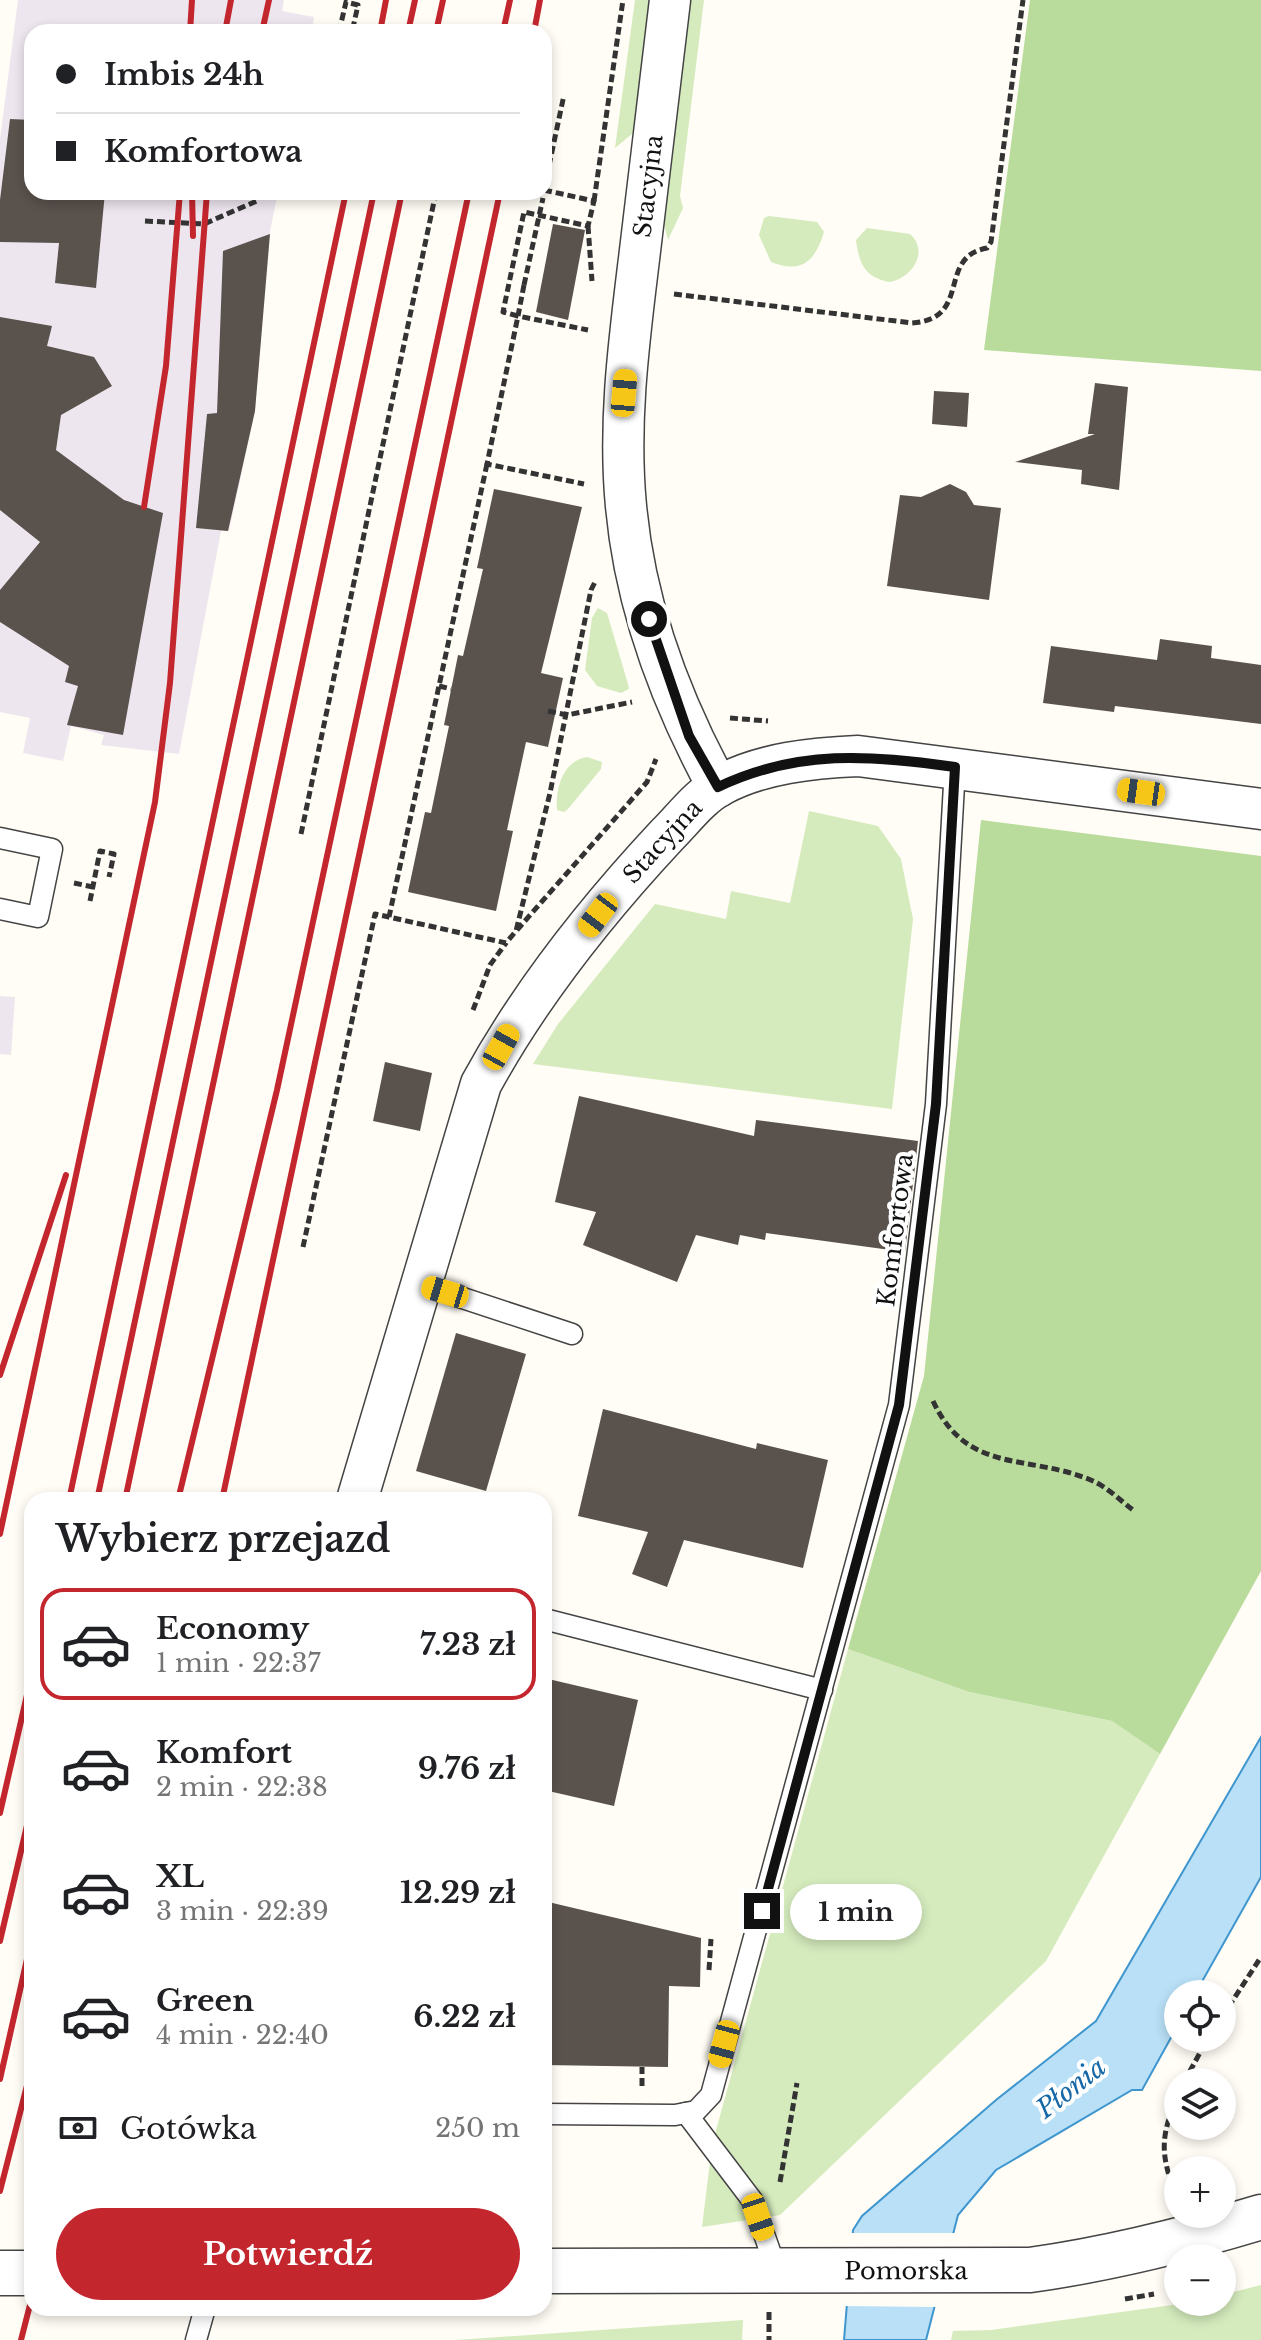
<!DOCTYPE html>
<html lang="pl">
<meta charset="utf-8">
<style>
body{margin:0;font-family:"Libre Baskerville",serif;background:#f6f6f6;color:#202124;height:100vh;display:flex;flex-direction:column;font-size:30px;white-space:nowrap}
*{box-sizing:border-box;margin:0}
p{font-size:26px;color:#757577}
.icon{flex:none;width:44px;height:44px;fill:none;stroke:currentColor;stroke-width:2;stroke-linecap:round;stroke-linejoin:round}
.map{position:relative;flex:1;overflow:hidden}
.side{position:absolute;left:24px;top:1492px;width:528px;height:824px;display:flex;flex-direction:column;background:#fff;border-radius:24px;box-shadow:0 4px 12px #0003}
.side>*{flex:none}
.hud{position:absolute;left:24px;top:24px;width:528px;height:176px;border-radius:24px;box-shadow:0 4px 12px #0003;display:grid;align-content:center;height:176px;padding:0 32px;background:#fff}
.fabs{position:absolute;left:1164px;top:1980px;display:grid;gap:16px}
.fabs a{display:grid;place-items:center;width:72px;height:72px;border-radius:50%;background:#fff;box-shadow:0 4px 12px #0003;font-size:40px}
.end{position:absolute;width:36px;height:36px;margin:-18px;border:10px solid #111;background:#fff;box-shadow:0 0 0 4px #fff}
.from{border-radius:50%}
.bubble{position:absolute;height:56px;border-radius:28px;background:#fff;box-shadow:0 4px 12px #0003;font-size:26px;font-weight:800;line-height:56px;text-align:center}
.car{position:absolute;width:24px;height:48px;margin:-24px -12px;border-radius:10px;box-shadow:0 0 6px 2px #0007;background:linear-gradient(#f5c518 24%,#345 0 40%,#f5c518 0 76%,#345 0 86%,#f5c518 0)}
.hud b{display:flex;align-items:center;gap:28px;height:76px;font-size:30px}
.hud b+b{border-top:2px solid #e0e0e0}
.hud i{width:20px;height:20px;background:#202124}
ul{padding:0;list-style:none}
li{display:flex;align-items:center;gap:24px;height:112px;margin:0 16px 12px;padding:0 16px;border:4px solid transparent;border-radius:24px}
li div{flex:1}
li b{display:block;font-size:30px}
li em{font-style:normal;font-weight:800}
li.current{border-color:#c4262e}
li>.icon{width:72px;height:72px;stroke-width:1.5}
h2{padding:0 32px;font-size:36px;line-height:96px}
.pay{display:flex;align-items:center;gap:20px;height:88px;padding:0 32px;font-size:30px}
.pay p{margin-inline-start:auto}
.cta{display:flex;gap:16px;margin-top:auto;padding:16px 32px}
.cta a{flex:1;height:92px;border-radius:48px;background:#c4262e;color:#fff;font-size:32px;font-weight:800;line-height:92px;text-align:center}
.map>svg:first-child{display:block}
.industrial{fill:#eee6ef}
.green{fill:#d5ebbd}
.forest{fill:#b9dc9c}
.water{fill:#b9e0f7;stroke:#3f96cf;stroke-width:2}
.pier{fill:#fffdf5}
.building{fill:#5a524d}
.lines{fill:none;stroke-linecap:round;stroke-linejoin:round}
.service-casing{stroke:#444;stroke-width:23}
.minor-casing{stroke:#444;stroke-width:43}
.tertiary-casing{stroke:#444;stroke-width:47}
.path{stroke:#333;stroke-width:5;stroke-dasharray:8 4;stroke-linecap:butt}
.service{stroke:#fff;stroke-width:20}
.minor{stroke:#fff;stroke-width:40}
.tertiary{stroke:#fff;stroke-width:44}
.rail{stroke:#c4262e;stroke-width:6}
.path-bridge{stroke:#333;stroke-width:5;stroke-dasharray:8 4;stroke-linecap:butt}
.route{stroke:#111;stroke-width:10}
.labels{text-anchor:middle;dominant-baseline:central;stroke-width:8;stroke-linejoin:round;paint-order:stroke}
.street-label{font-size:24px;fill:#111;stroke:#fff}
.water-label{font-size:26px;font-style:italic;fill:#1768a6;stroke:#fff}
</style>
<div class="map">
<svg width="1261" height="2340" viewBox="0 0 1261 2340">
<rect width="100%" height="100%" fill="#fffdf5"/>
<!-- industrial -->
<g class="industrial">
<path d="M 18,0 L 284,0 L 282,11 L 314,17 L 312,32 L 32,32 L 32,192 L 278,192 L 268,241 L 255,411 L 229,531 L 221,531 L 179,754 L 101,745 L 104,735 L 71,726 L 63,761 L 23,753 L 30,718 L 0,712 L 0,139 Z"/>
<path d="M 0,996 L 15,997 L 11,1055 L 0,1054 Z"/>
</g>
<!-- green -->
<g class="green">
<path d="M 635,0 L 654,0 L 638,129 L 615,148 Z"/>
<path d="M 689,0 L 704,0 L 680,196 L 683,208 L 668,240 L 662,216 Z"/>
<path d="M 769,216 L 817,222 L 824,232 C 815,262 801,274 771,262 L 759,235 L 764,218 Z"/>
<path d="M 867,228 L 910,234 C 930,252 911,279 889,282 C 864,277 859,263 856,240 Z"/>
<path d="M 598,608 L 607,613 L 628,684 L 629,689 L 621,693 L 597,686 L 585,670 L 592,618 Z"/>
<path d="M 587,757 L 602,762 L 601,769 L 568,809 L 564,812 L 557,810 C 555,788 563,761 587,757 Z"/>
<path d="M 809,811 L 878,826 L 901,859 L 913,919 L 892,1109 L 533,1064 L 558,1024 L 655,904 L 726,919 L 731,891 L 790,903 Z"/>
<path d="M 848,1649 L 969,1692 L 1112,1721 L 1160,1754 L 1046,1961 L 780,2215 L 702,2227 L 712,2145 Z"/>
<path d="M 1261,2285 L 1261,2340 L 951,2340 L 953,2331 L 991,2330 L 1194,2302 L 1222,2302 L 1222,2295 Z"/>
<path d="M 743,2320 L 742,2340 L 456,2340 Z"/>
</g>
<!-- forest -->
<g class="forest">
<path d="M 1030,0 L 1261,0 L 1261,371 L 984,350 Z"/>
<path d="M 981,820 L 1261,856 L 1261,1571 L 1160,1754 L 1112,1721 L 969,1692 L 848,1649 L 924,1376 Z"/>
</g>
<!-- water -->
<path class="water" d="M 1261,1737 L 1261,1877 L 1195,1994 L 1178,1994 L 1178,2025 L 1142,2090 L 1132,2090 L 996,2170 L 958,2215 L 926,2340 L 844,2340 L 853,2230 L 862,2216 L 996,2100 L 1096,2021 Z"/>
<!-- pier -->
<path class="pier" d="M 849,2233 L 956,2233 L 938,2307 L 843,2306 Z"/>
<!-- building -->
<g class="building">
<path d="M 10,119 L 32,120 L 32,192 L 105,192 L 96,288 L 55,283 L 59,243 L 0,242 L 0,200 Z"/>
<path d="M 553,224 L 585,230 L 568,320 L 536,312 Z"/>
<path d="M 270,234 L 255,411 L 228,531 L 196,528 L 207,414 L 217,413 L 223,251 Z"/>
<path d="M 0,317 L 52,326 L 47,346 L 94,357 L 112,386 L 61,415 L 56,450 L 124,500 L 163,513 L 123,735 L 67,725 L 78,686 L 65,682 L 69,666 L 0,622 L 0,590 L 40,542 L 0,510 Z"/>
<path d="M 1095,383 L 1128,387 L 1119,490 L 1081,484 L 1082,470 L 1015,462 L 1095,434 L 1088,434 Z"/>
<path d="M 934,391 L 969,393 L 967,427 L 932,424 Z"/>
<path d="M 950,484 L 966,492 L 974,505 L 1001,508 L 989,600 L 887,586 L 900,495 L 921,497 Z"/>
<path d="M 494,489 L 582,507 L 541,673 L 563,678 L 548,747 L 526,742 L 507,830 L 513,831 L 496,911 L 408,892 L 425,812 L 431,813 L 449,726 L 444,725 L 458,655 L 463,656 L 483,569 L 477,568 Z"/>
<path d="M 1160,639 L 1212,646 L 1211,658 L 1261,665 L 1261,724 L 1115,706 L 1114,712 L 1043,703 L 1051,646 L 1157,660 Z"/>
<path d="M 385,1062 L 432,1073 L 420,1131 L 373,1121 Z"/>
<path d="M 579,1096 L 754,1136 L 756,1120 L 918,1141 L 905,1252 L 766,1233 L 765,1240 L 740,1235 L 738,1245 L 696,1235 L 677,1282 L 583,1245 L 596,1212 L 555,1202 Z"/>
<path d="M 456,1333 L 526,1354 L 486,1491 L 416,1471 Z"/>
<path d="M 603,1409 L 756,1449 L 757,1443 L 828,1460 L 803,1568 L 684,1540 L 667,1587 L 632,1574 L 648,1532 L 578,1516 Z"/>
<path d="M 544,1678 L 638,1700 L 614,1806 L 544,1790 Z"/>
<path d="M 544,1901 L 701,1938 L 700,1987 L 669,1986 L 668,2067 L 544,2065 Z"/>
</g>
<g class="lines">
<!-- service casing -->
<g class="service-casing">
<g id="service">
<path d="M 0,838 L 52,849 L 38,917 L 0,909"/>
<path d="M 420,1284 L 572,1334"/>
<path d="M 544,1619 L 822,1690"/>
<path d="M 686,2113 L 752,2200 L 777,2271"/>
<path d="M 544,2114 L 675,2115 L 696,2111 L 711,2095 L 899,1405 L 936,1104 L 955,767"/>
<path d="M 196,2340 L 205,2308"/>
</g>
</g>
<!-- minor casing -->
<g class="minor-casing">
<g id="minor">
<path d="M 670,0 C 660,86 649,173 639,259 C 629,341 618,423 626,506 C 635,605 671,701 718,787"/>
<path id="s1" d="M 357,1500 L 481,1084 C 530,994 597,910 667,835 C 684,818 700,796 721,785 C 762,763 812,758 858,756 L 1261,809"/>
</g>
</g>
<!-- tertiary casing -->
<g class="tertiary-casing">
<g id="tertiary">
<path id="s2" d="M 544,2271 L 1030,2270 C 1109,2259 1185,2240 1261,2217"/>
<path d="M 0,2273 L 32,2273"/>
</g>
</g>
<!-- path -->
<g class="path">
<path d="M 339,32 L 346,2 L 358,5 L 352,32"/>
<path d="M 544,189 L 564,95"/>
<path d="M 544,190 L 594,201 L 588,226 L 524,212 L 503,312 L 518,316 L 487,464 L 584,484"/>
<path d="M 594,201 L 623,0"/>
<path d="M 145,221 L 204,224 L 259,200 L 260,192"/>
<path d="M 588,226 L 592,281"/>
<path d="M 524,285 L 518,316 L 588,330"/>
<path d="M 674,294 L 912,323 C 973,319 936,257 987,248 L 991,242 L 1023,0"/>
<path d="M 487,464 L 389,917 L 506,943 L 516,931 L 550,793 L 591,590 L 595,582"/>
<path d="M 439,686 L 451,689"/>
<path d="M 548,711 L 567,715 L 632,702"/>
<path d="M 730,718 L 768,721"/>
<path d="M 301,834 L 436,192"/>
<path d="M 74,883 L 93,887"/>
<path d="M 90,901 L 100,851 L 114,854 L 109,877"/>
<path d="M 517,930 L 647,782 L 656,759"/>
<path d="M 473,1010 L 490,965 L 506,943"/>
<path d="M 303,1247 L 375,914 L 389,917"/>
<path d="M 933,1401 C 968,1476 1029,1453 1093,1481 C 1107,1487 1121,1501 1133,1510"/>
<path d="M 709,1970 L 711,1939"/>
<path d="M 1222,2017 L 1261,1957"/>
<path d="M 1184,2082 L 1208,2038"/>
<path d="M 642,2086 L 642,2067"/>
<path d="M 780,2182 L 797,2083"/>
<path d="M 1176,2197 C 1160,2152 1160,2138 1178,2095"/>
<path d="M 1125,2299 L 1154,2294"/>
<path d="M 265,2308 L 265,2319"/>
<path d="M 769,2312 L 769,2340"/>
</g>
<!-- service -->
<use href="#service" class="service"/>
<!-- minor -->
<use href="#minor" class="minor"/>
<!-- tertiary -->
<use href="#tertiary" class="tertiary"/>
<!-- rail -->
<g class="rail">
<path d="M 190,32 L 192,0"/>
<path d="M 225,32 L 231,0"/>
<path d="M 262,32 L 269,0"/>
<path d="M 380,32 L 386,0"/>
<path d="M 408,32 L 415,0"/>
<path d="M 436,32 L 443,0"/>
<path d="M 503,32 L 510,0"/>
<path d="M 534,32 L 540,0"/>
<path d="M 192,192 L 193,236"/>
<path d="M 144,507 L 166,366 L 180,192"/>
<path d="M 0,1375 L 66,1175"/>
<path d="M 69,1500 L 346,192"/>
<path d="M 97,1500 L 374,192"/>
<path d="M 125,1500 L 402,192"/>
<path d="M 178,1500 L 277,1090 L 469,192"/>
<path d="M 222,1500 L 500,192"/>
<path d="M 0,1534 L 155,802 L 170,683 L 207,192"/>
<path d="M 0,1813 L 32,1673"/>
<path d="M 0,1941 L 32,1804"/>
<path d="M 0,2079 L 32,1937"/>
<path d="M 0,2191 L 32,2066"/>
<path d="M 21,2340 L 32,2297"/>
</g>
<!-- path-bridge -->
<path class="path-bridge" d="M 524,285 L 543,198"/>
</g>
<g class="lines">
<!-- route -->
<path class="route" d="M 649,619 L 689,736 L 718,787 C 798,749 870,755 955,767 L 936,1104 L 899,1405 L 762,1911"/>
</g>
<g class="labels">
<!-- street labels -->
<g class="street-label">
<text transform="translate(648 186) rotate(-83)">Stacyjna</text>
<text stroke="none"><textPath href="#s1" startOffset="738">Stacyjna</textPath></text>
<text transform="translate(895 1230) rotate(-83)">Komfortowa</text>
<text stroke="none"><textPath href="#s2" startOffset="362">Pomorska</textPath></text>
</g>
<!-- water labels -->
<g class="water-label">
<text transform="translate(1071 2088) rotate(-38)">Płonia</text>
</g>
</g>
</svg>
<div class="fabs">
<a><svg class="icon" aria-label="locate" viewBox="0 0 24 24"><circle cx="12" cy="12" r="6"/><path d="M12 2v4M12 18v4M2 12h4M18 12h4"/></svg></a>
<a><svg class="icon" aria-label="layers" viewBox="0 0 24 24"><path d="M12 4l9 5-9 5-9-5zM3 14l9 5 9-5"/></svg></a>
<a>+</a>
<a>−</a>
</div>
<i class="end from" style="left:649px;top:619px"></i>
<i class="end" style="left:762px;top:1911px"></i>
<div class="bubble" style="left:790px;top:1884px;width:132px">1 min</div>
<i class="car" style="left:624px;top:393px;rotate:5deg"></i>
<i class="car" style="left:1141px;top:792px;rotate:278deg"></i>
<i class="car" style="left:598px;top:915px;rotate:217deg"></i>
<i class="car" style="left:501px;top:1047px;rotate:29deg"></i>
<i class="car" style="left:445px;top:1292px;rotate:287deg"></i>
<i class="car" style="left:724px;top:2044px;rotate:195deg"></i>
<i class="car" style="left:758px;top:2217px;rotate:161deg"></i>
<div class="hud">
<b><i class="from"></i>Imbis 24h</b>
<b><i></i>Komfortowa</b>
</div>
<section class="side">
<h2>Wybierz przejazd</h2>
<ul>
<li class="current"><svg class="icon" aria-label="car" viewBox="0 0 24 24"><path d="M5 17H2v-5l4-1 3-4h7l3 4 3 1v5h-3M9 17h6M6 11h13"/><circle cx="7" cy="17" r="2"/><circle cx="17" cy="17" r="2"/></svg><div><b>Economy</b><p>1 min · 22:37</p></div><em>7.23 zł</em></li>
<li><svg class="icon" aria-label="car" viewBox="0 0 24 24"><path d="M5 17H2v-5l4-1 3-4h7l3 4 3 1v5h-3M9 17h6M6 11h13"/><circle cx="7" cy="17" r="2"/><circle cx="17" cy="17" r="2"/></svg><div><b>Komfort</b><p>2 min · 22:38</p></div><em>9.76 zł</em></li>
<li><svg class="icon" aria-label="car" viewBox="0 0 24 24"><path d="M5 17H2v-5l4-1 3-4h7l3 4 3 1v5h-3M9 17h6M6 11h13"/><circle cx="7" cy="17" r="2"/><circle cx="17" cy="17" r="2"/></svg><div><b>XL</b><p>3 min · 22:39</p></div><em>12.29 zł</em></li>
<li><svg class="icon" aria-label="car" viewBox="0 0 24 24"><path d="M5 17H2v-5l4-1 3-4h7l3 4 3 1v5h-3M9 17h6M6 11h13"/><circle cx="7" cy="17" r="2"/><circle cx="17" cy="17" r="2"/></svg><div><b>Green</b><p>4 min · 22:40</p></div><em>6.22 zł</em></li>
</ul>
<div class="pay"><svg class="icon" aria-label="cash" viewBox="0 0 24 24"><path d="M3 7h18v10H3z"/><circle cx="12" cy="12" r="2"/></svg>Gotówka<p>250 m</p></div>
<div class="cta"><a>Potwierdź</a></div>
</section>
</div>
